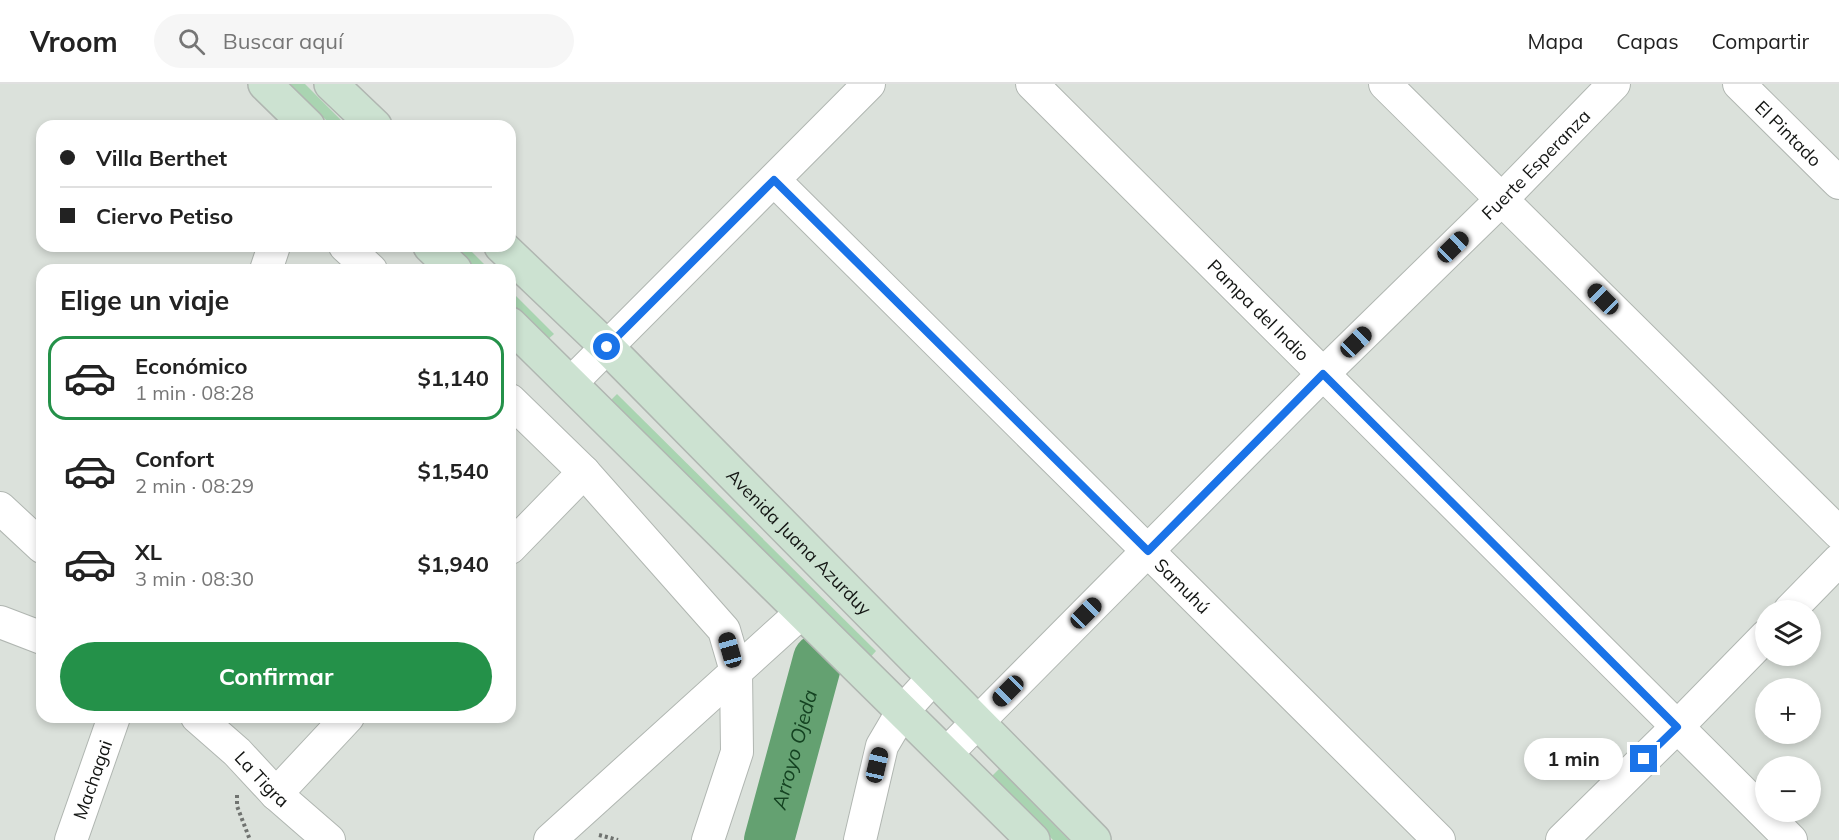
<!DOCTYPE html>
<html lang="es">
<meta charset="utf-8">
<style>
body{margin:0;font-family:Mulish,sans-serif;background:#f6f6f6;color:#222;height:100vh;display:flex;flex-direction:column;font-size:22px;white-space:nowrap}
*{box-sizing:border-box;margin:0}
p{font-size:20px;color:#767676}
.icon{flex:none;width:33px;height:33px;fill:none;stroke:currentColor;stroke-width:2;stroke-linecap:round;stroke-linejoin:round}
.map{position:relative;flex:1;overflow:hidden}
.details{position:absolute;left:36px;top:180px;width:480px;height:459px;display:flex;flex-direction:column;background:#fff;border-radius:18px;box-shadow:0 3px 9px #0003}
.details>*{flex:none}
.top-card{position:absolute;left:36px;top:36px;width:480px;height:132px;border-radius:18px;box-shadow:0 3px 9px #0003;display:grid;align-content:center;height:132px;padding:0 24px;background:#fff}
.buttons{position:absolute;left:1755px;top:516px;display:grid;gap:12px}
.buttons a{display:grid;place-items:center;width:66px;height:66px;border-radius:50%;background:#fff;box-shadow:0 3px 9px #0003;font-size:30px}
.end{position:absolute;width:27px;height:27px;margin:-14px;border:8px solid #1a73e8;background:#fff;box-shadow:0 0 0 3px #fff}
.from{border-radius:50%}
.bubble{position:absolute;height:42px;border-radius:21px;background:#fff;box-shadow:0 3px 9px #0003;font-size:20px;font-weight:700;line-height:42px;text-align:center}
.car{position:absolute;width:18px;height:36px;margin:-18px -9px;border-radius:8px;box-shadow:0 0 4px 2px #0007;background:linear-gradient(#222 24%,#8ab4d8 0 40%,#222 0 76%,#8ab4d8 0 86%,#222 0)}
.top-card b{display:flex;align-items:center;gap:21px;height:57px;font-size:22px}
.top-card b+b{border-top:2px solid #e0e0e0}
.top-card i{width:15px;height:15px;background:#222}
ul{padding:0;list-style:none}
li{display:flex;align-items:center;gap:18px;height:84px;margin:0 12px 9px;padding:0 12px;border:3px solid transparent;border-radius:18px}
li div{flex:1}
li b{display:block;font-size:22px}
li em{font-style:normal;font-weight:700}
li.current{border-color:#249149}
li>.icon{width:54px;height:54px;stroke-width:1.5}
h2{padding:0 24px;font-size:27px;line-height:72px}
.button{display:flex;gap:12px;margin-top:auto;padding:12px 24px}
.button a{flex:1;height:69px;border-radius:36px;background:#249149;color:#fff;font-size:24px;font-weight:700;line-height:69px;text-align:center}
header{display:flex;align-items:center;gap:36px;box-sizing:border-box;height:84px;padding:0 30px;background:#fff;border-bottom:2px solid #e0e0e0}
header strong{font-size:28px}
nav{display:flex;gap:33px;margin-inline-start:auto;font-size:21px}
.search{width:420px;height:54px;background:#f6f6f6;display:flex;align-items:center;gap:15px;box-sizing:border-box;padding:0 21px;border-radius:33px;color:#767676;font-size:22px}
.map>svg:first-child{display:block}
.green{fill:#a9d4b1}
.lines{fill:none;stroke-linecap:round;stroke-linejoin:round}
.river{stroke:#64a171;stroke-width:50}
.minor-casing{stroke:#b0b6b1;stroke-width:34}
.secondary-casing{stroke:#b0b6b1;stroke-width:36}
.path{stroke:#707370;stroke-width:4;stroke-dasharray:3 3;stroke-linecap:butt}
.minor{stroke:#fff;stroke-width:32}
.secondary{stroke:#cce2d1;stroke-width:33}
.route{stroke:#1a73e8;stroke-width:8}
.labels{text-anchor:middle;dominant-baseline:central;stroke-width:6;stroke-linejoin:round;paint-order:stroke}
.street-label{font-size:18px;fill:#131513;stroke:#dbe1db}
.water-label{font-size:20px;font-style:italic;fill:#144221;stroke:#dbe1db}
</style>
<header>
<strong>Vroom</strong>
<div class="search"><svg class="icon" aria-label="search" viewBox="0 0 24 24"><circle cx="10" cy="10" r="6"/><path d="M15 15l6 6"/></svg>Buscar aquí</div>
<nav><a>Mapa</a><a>Capas</a><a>Compartir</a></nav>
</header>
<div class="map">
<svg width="1839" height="756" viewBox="0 0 1839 756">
<rect width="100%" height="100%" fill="#dbe1db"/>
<!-- green -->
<g class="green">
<path d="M 290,0 L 305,0 L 347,42 L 332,42 Z"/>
<path d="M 451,162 L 466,162 L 490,186 L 475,186 Z"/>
<path d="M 510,206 L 554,250 L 546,257 L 510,221 Z"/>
<path d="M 617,310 L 876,567 L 868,576 L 609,318 Z"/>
<path d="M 999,685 L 1069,756 L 1053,756 L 991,693 Z"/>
</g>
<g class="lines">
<!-- river -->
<path class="river" id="s1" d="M 769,756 L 818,575"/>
<!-- minor casing -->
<g class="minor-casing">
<g id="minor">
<path id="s2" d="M 1032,0 L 1791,756"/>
<path d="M 1385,0 L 1839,449"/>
<path id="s3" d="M 1739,0 L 1839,99"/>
<path id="s4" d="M 774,96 L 1439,756"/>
<path d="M 345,162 L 371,186"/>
<path d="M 266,186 L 274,162"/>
<path d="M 571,299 L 869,0"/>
<path d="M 510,316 L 584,388 L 724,546 L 736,587 L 737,668 L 708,756"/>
<path d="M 0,424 L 42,463"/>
<path d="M 510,464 L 584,388"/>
<path d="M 1790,526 L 1839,476"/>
<path d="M 0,538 L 42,554"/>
<path id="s5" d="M 197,633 L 237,668 L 276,710 L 329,756"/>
<path id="s6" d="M 946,670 L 1323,290 L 1502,115 L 1614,0"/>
<path d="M 276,710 L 348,633"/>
<path id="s7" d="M 71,756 L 114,633"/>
<path d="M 550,756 L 802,528"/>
<path d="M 860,756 L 882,662 L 902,628 L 933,594"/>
<path d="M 1562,756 L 1677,643 L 1766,552"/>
</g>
</g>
<!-- secondary casing -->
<g class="secondary-casing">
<g id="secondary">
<path d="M 265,0 L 308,42"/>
<path d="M 331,0 L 375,42"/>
<path d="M 430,162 L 455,186"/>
<path id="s8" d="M 501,162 L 607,263 L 1094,756"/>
<path d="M 510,240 L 1033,756"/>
</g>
</g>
<!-- path -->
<g class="path">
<path d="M 237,711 L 237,722 L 250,756"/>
<path d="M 599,751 L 618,756"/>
</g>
<!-- minor -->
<use href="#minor" class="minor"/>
<!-- secondary -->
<use href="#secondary" class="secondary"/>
</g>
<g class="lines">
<!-- route -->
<path class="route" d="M 607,263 L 774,96 L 1148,467 L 1323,290 L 1677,643 L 1644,675"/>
</g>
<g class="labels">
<!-- street labels -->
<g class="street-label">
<text stroke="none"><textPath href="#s3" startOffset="70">El Pintado</textPath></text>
<text stroke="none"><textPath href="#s6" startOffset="834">Fuerte Esperanza</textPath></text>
<text stroke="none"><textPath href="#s2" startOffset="320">Pampa del Indio</textPath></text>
<text stroke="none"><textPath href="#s8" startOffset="420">Avenida Juana Azurduy</textPath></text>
<text stroke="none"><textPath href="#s4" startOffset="576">Samuhú</textPath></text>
<text stroke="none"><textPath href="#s7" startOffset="64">Machagai</textPath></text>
<text stroke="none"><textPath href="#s5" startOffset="90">La Tigra</textPath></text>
</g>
<!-- water labels -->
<g class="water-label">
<text stroke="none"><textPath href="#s1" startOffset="94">Arroyo Ojeda</textPath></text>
</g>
</g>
</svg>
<div class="buttons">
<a><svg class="icon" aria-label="layers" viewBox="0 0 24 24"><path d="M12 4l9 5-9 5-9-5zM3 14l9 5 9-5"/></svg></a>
<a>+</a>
<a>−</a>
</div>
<i class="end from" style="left:607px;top:263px"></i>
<i class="end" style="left:1644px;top:675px"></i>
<div class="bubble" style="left:1524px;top:654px;width:99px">1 min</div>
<i class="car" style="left:1453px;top:163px;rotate:46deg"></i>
<i class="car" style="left:1603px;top:215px;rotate:315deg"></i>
<i class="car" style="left:1356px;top:258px;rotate:46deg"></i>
<i class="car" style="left:1086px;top:529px;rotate:45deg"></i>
<i class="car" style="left:730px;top:566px;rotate:344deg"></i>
<i class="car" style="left:1008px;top:607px;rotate:225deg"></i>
<i class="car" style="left:877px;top:681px;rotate:13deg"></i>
<div class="top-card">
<b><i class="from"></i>Villa Berthet</b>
<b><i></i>Ciervo Petiso</b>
</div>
<section class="details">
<h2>Elige un viaje</h2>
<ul>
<li class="current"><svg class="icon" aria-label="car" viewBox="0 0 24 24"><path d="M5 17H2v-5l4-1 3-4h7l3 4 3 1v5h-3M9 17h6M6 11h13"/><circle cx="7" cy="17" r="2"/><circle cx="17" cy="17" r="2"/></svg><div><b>Económico</b><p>1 min · 08:28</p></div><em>$1,140</em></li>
<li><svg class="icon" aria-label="car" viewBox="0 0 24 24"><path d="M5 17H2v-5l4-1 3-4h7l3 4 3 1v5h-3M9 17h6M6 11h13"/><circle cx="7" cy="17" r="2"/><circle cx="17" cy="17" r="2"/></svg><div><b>Confort</b><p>2 min · 08:29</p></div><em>$1,540</em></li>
<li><svg class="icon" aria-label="car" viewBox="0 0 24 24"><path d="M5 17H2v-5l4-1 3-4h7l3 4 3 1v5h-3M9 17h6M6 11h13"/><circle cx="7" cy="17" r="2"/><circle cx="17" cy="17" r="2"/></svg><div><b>XL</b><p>3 min · 08:30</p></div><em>$1,940</em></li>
</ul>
<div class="button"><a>Confirmar</a></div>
</section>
</div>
